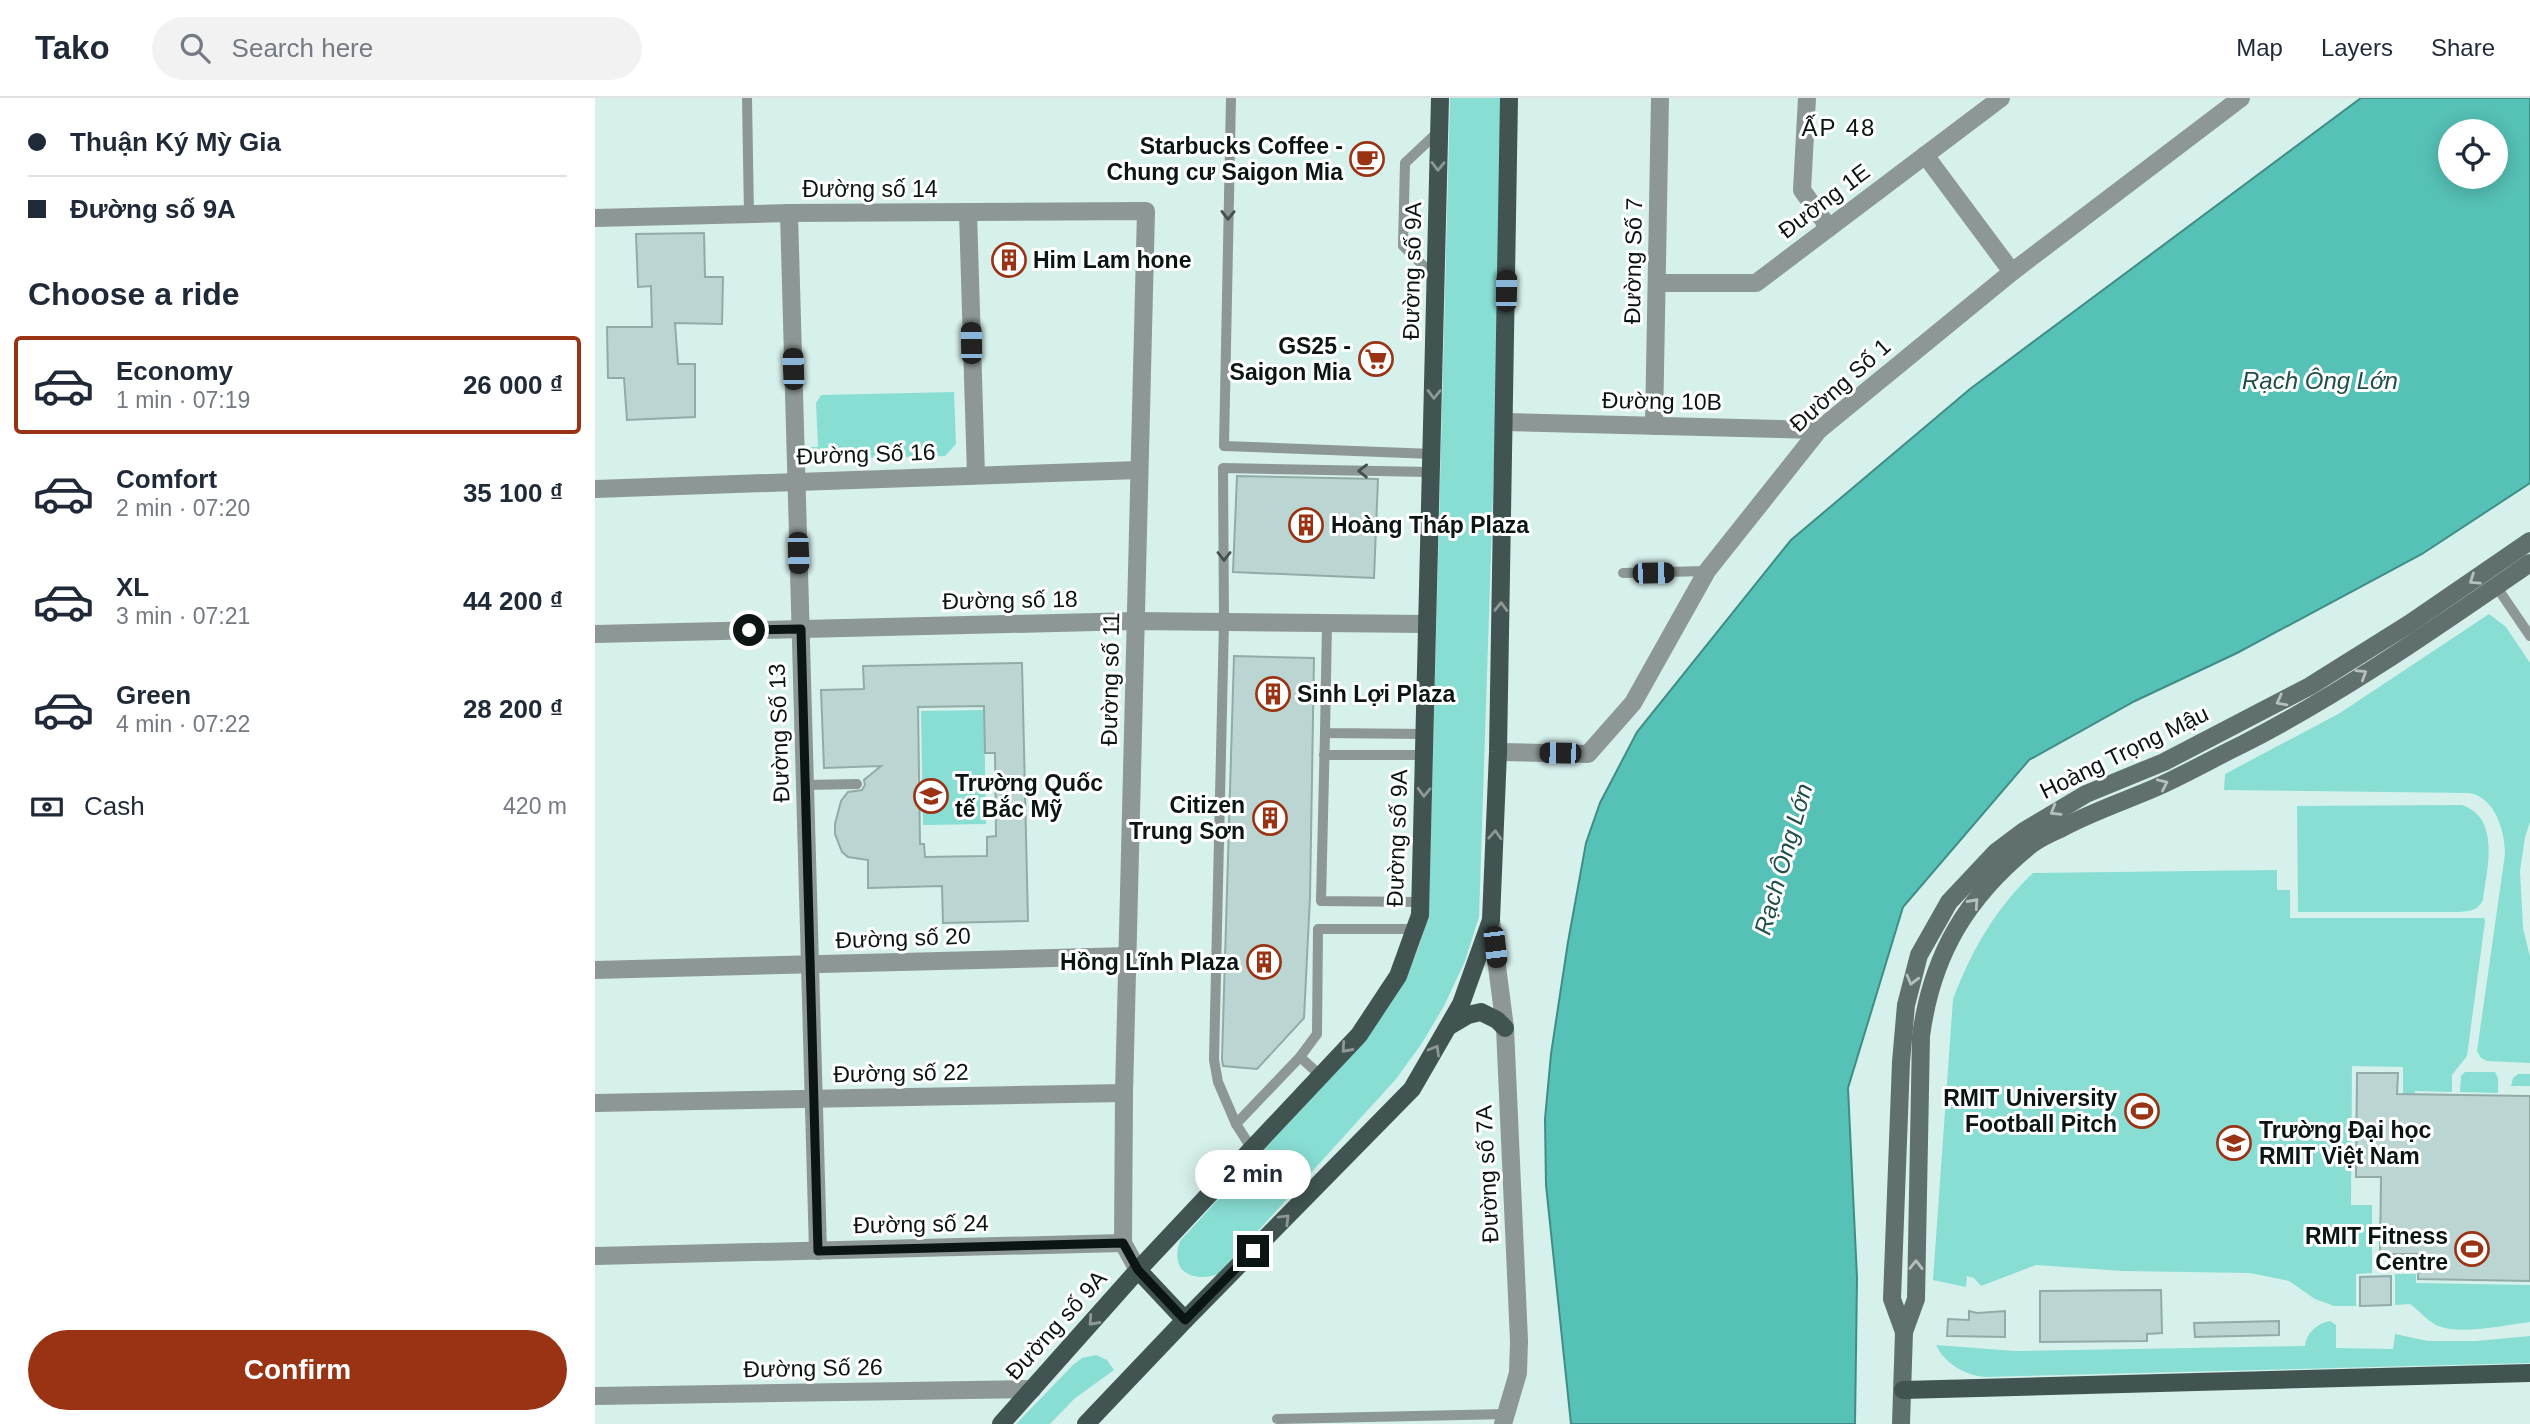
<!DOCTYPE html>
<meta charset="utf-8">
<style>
body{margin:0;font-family:Helvetica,sans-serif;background:#f2f2f3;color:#1f2937;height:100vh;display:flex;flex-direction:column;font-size:26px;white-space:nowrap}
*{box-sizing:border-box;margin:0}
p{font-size:23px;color:#747a83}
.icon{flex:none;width:38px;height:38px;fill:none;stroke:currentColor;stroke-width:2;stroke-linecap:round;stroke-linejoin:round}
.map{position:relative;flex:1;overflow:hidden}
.side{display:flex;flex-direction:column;background:#fff;width:595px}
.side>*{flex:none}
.guide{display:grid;align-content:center;height:154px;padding:0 28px;background:#fff}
.buttons{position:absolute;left:1843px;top:21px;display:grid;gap:14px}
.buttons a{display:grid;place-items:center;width:70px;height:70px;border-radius:50%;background:#fff;box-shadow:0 4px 18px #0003;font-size:35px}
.end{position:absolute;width:32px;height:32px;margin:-16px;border:9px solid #0b1514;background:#fff;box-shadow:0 0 0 4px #fff}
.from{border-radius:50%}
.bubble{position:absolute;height:49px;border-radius:24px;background:#fff;box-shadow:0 4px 18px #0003;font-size:23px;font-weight:800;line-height:49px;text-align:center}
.car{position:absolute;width:21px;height:42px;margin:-21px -10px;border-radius:9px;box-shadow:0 0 5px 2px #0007;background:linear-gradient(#222 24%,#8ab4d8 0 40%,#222 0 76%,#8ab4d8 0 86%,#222 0)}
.guide b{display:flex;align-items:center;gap:24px;height:66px;font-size:26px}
.guide b+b{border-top:2px solid #e0e1e3}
.guide i{width:18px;height:18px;background:#1f2937}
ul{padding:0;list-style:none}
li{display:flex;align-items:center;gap:21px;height:98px;margin:0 14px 10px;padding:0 14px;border:4px solid transparent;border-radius:7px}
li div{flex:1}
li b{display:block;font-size:26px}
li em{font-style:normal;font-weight:800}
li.active{border-color:#9a3314}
li>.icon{width:63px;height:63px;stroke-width:1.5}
h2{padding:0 28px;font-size:32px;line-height:84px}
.pay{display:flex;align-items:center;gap:18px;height:77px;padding:0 28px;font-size:26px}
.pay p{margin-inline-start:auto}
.action{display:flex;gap:14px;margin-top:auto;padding:14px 28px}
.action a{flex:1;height:80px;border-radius:42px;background:#9a3314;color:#fff;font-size:28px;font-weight:800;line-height:80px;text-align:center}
header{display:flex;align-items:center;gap:42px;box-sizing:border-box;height:98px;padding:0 35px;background:#fff;border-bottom:2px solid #e0e1e3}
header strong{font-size:33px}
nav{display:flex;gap:38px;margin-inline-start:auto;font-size:24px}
.search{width:490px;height:63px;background:#f2f2f3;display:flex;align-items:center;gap:18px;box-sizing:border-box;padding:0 24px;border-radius:38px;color:#747a83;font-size:26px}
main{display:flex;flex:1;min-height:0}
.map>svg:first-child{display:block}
.green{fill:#89ded4}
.water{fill:#56c1b6;stroke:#408d85;stroke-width:2;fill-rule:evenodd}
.building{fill:#bbd6d2;stroke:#91aba7;stroke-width:2;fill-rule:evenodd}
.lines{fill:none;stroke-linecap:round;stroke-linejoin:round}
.lane{stroke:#8c9796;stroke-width:10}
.street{stroke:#8c9796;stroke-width:18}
.secondary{stroke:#60706e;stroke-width:18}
.primary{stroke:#415452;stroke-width:18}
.oneway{stroke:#8d9897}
.oneway2{stroke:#45504e}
.oneway3{stroke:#b7bfbe}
.route{stroke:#0b1514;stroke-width:9}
.labels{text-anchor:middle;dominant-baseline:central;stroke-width:6;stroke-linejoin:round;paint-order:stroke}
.poi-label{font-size:23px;font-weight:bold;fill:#0b1514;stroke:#fff;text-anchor:end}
.street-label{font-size:23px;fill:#0b1514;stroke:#fff}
.neighbourhood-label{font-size:24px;letter-spacing:2px;fill:#0b1514;stroke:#fff}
.water-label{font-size:24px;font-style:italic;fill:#204f4a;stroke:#fff}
</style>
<header>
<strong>Tako</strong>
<div class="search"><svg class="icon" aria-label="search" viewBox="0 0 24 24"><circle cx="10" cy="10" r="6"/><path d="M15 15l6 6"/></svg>Search here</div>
<nav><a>Map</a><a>Layers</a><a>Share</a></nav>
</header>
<main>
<section class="side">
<div class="guide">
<b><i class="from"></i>Thuận Ký Mỳ Gia</b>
<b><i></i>Đường số 9A</b>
</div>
<h2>Choose a ride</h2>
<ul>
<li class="active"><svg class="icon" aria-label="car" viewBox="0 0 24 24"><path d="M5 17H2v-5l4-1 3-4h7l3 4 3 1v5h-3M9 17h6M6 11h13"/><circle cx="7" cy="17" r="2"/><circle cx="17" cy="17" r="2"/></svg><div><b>Economy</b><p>1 min · 07:19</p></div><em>26 000 ₫</em></li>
<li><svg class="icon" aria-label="car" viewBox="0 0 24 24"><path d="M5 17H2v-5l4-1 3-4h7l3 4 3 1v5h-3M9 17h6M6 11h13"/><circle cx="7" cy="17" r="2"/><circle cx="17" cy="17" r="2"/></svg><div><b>Comfort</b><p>2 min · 07:20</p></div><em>35 100 ₫</em></li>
<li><svg class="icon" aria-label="car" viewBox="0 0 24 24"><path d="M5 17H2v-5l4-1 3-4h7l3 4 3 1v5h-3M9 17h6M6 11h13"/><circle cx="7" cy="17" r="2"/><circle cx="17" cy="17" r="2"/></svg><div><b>XL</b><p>3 min · 07:21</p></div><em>44 200 ₫</em></li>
<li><svg class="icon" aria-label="car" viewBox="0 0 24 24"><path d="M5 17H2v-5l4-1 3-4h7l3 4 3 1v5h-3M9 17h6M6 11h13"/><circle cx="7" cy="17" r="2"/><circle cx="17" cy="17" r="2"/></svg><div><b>Green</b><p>4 min · 07:22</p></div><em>28 200 ₫</em></li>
</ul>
<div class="pay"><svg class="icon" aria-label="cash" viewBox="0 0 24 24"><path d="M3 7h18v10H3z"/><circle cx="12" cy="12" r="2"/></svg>Cash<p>420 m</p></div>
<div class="action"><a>Confirm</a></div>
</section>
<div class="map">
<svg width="1935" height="1326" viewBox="0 0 1935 1326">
<rect width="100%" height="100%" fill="#d6f0ec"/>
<!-- green -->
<g class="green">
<path d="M 855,0 L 908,0 L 905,183 L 884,819 L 870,863 L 849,908 L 827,945 L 801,981 L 624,1176 C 598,1185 574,1174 585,1143 L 770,941 C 801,901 825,861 834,810 Z"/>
<path d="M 359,294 L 361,346 L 350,358 L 224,361 L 214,349 L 223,349 L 221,305 L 226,297 Z"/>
<path d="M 1894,516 L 1911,529 L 1935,565 L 1935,724 L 1930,739 L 1925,773 L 1928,830 L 1935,859 L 1935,965 L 1892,963 L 1886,960 L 1882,953 L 1910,756 C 1910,733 1900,699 1874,695 L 1629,692 L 1630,676 L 1745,615 Z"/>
<path d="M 389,612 L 391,726 L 328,727 L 326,613 Z"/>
<path d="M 1867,707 C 1906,720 1892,772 1888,802 C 1883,812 1876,813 1865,814 L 1703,814 L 1702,708 Z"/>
<path d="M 1682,772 L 1682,792 L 1695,792 L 1695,820 L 1889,820 L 1890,823 L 1872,958 L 1857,977 L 1857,994 L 1820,993 L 1819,1002 L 1808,1002 L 1808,969 L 1757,968 L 1756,1107 L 1777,1107 L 1777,1175 L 1761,1176 L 1761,1208 L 1739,1208 L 1720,1201 L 1694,1183 L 1655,1175 L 1528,1173 L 1441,1167 L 1386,1188 L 1379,1180 L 1372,1178 L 1371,1189 L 1338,1182 L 1358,901 C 1377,852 1400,811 1438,775 Z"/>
<path d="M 1870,974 L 1900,974 L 1903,980 L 1903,995 L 1865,994 L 1866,978 Z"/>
<path d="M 1923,976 L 1935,976 L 1935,988 L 1916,988 L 1918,980 Z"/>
<path d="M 1800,1176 L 1821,1176 L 1821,1185 L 1935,1187 L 1935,1224 C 1909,1227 1865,1238 1841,1227 C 1830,1221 1824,1212 1815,1206 L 1800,1207 Z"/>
<path d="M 1735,1223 L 1741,1227 L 1741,1250 L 1798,1251 L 1800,1236 L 1833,1243 L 1881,1243 L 1935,1238 L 1935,1265 L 1389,1279 C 1370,1277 1349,1265 1341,1247 L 1420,1253 L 1710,1248 C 1711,1236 1722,1225 1735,1223 Z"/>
<path d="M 501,1257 L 512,1262 L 519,1272 L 479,1301 L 455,1326 L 421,1326 L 478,1267 L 487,1260 Z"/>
</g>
<!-- water -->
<path class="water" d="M 1766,0 L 1935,0 L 1935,385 L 1827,456 L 1642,555 L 1540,603 L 1434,662 L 1308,809 L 1253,990 L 1262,1180 L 1260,1326 L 976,1326 L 951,1087 L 950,1021 L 956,956 L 973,844 L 991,745 L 1005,705 L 1042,634 L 1196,442 L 1375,291 ZM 1855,33 L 1900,33 L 1900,79 L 1855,79 Z"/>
<!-- building -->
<g class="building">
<path d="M 109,135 L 110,179 L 128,179 L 127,226 L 80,225 L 83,266 L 100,266 L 100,319 L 32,322 L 29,280 L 13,280 L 12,229 L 57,229 L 56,188 L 43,189 L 41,136 Z"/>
<path d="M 642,378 L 783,381 L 779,480 L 638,474 Z"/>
<path d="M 639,558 L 719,560 L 715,799 L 709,920 L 662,971 L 628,968 L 627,961 Z"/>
<path d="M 427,565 L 433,823 L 348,825 L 347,788 L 273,790 L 273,762 L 253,759 L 247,754 L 240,736 L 240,726 L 246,703 L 253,694 L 267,692 L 270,687 L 269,682 L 286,668 L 229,670 L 226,592 L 269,591 L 268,568 ZM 389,608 L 390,655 L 400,655 L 401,738 L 392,739 L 392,758 L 330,759 L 329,746 L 325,746 L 323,609 Z"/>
<path d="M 1762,975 L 1803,975 L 1802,996 L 1935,998 L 1935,1183 L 1823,1181 L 1824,1156 L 1785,1156 L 1786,1079 L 1761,1079 Z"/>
<path d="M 1796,1178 L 1796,1207 L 1765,1208 L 1765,1179 Z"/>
<path d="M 1566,1192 L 1567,1235 L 1552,1236 L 1552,1243 L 1445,1244 L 1445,1193 Z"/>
<path d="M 1374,1213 L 1382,1215 L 1410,1213 L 1410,1239 L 1352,1238 L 1353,1221 L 1374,1222 Z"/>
<path d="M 1684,1223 L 1684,1237 L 1600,1239 L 1599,1225 Z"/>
</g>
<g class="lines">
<!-- lane -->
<g class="lane">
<path d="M 152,0 L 154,117"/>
<path d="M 636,0 L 629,348 L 838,356"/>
<path d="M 841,180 L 808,148 L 810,65 L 844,33"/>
<path d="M 1028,475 L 1112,473"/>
<path d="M 1901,488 L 1935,538"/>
<path d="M 732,525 L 730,635 L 831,636"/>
<path d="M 730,635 L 726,803 L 825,804"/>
<path d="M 729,657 L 830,657"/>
<path d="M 210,687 L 262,686"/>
<path d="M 705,959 L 726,978"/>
<path d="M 641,1026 L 623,984 L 619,962 L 629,523 L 628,370 L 836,374"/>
<path d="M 657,1051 L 641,1026 L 705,959 L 722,936 L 723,831 L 821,831"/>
<path d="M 682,1321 L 912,1316"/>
</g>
<!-- street -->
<g class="street">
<path d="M 1212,0 L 1207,92 L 1234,130"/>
<path d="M 1330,57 L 1417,174"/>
<path d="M 194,115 L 223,1153"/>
<path d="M 373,115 L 381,377"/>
<path d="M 0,120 L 194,115 L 551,113 L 529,995 L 528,1145 L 543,1172"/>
<path d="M 1062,185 L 1161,185 L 1406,0"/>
<path d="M 909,324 L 1224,332"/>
<path d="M 1059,328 L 1065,0"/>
<path d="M 0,391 L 544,372"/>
<path d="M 0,536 L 541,523 L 832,526"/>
<path d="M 903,654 L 993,656 L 1038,605 L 1112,473 L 1224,332 L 1417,174 L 1646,0"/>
<path d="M 896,822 L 910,930 L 924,1243 L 923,1275 L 908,1326"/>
<path d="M 0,872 L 534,858"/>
<path d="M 0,1005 L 529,995"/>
<path d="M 0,1158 L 528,1145"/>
<path d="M 0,1298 L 438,1291"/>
</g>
<!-- secondary -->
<g class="secondary">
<path d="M 1309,1234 L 1297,1201 L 1306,964 L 1311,907 L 1324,857 L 1354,804 L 1401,754 L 1429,733 L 1491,696 L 1569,664 L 1715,588 L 1814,526 L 1935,443"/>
<path d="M 1306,1326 L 1309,1234 L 1321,1201 L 1326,938 C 1337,856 1372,798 1437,746 C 1445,740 1456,735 1465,731 C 1496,714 1530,703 1562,689 C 1591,676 1619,660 1648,646 C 1748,595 1842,529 1935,465"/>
</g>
<!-- primary -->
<g class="primary">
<path d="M 856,927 L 873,917 L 886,914 L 902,922 L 910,930"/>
<path d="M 543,1172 L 590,1222"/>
<path d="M 1308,1292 L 1935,1275"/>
<path d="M 406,1326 L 543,1172 L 764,937 L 803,878 L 825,817 L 845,0"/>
<path d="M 491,1326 L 590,1222 L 817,991 L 866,906 L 896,822 L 903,654 L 914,0"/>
</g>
</g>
<!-- one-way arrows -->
<defs><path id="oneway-chevron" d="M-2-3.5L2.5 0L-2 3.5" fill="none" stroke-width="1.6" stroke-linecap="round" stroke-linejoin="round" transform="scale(1.75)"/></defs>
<g class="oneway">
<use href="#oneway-chevron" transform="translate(843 68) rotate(91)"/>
<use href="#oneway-chevron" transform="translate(839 296) rotate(91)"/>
<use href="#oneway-chevron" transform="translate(906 509) rotate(-89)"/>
<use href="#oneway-chevron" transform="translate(829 694) rotate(92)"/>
<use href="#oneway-chevron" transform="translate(900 737) rotate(-87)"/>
<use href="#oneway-chevron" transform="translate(751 950) rotate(132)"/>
<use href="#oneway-chevron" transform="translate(840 952) rotate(-60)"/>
<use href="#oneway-chevron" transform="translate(690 1121) rotate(-45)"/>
<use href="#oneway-chevron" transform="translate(498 1223) rotate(132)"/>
</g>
<g class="oneway2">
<use href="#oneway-chevron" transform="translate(633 117) rotate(91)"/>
<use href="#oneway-chevron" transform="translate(768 373) rotate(-179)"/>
<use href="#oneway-chevron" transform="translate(629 458) rotate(90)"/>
</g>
<g class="oneway3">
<use href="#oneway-chevron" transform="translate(1879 482) rotate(146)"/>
<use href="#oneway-chevron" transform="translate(1767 576) rotate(-32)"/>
<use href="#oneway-chevron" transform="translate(1686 603) rotate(152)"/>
<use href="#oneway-chevron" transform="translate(1568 686) rotate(-25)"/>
<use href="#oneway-chevron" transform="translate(1460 713) rotate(149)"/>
<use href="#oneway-chevron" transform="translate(1379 805) rotate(-48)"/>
<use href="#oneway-chevron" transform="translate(1317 882) rotate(105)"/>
<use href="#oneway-chevron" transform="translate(1321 1167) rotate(-89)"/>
</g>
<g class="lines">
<!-- route -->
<path class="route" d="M 154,532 L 206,531 L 223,1153 L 528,1145 L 543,1172 L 590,1222 L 658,1153"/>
</g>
<!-- icons -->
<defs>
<g id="cafe-ring" transform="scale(1.75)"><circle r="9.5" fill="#fff" stroke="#9a3314" stroke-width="1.5"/><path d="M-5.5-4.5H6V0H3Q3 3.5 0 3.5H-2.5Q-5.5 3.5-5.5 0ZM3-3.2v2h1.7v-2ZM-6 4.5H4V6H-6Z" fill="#9a3314"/></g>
<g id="building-ring" transform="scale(1.75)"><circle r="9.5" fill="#fff" stroke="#9a3314" stroke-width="1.5"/><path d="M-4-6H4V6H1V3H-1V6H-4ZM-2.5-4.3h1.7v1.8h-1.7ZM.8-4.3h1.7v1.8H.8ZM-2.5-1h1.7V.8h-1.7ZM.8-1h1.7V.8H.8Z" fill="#9a3314"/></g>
<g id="supermarket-ring" transform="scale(1.75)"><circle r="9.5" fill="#fff" stroke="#9a3314" stroke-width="1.5"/><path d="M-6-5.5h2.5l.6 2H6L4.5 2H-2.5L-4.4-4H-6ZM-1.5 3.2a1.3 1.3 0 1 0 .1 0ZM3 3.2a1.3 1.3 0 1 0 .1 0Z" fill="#9a3314"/></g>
<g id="school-ring" transform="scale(1.75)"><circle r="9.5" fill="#fff" stroke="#9a3314" stroke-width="1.5"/><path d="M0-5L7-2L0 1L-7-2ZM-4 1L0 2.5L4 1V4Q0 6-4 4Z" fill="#9a3314"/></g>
<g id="stadium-ring" transform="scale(1.75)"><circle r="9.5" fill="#fff" stroke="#9a3314" stroke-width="1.5"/><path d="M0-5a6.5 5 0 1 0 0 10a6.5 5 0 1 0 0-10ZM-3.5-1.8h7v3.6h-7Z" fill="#9a3314"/></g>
<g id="university-ring" transform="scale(1.75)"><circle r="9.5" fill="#fff" stroke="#9a3314" stroke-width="1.5"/><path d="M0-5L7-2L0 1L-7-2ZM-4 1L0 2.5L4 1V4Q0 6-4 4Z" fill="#9a3314"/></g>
</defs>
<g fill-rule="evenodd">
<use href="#cafe-ring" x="772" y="61"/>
<use href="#building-ring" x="414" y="162"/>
<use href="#supermarket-ring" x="781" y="261"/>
<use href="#building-ring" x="711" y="427"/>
<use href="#building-ring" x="678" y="596"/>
<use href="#school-ring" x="336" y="698"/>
<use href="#building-ring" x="675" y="720"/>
<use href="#building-ring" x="669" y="864"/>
<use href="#stadium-ring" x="1547" y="1013"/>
<use href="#university-ring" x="1639" y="1045"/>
<use href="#stadium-ring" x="1877" y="1151"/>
</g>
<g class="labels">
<!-- poi labels -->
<g class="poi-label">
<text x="748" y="48">Starbucks Coffee -<tspan x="748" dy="26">Chung cư Saigon Mia</tspan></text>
<text x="438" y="162" text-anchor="start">Him Lam hone</text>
<text x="756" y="248">GS25 -<tspan x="756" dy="26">Saigon Mia</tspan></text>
<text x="736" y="427" text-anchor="start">Hoàng Tháp Plaza</text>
<text x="702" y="596" text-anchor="start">Sinh Lợi Plaza</text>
<text x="360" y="685" text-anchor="start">Trường Quốc<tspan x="360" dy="26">tế Bắc Mỹ</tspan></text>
<text x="650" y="707">Citizen<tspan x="650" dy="26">Trung Sơn</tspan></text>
<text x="644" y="864">Hồng Lĩnh Plaza</text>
<text x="1522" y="1000">RMIT University<tspan x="1522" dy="26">Football Pitch</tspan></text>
<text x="1664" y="1032" text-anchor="start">Trường Đại học<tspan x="1664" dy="26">RMIT Việt Nam</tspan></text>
<text x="1853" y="1138">RMIT Fitness<tspan x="1853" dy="26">Centre</tspan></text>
</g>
<!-- street labels -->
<g class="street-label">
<text x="275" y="91">Đường số 14</text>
<text transform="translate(1229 103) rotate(-37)">Đường 1E</text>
<text transform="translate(1038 163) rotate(-89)">Đường Số 7</text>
<text transform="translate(817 173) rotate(-89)">Đường số 9A</text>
<text transform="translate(1245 287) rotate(-42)">Đường Số 1</text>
<text transform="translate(1067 303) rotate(1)">Đường 10B</text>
<text transform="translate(271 356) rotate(-2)">Đường Số 16</text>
<text transform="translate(415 502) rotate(-1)">Đường số 18</text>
<text transform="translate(515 581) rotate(-89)">Đường số 11</text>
<text transform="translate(184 635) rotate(-92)">Đường Số 13</text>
<text transform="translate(1529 654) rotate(-26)">Hoàng Trọng Mậu</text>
<text transform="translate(802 740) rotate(-88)">Đường số 9A</text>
<text transform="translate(308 840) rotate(-2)">Đường số 20</text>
<text transform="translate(306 975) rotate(-1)">Đường số 22</text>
<text transform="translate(892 1076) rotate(-93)">Đường số 7A</text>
<text transform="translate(326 1126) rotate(-1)">Đường số 24</text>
<text transform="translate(461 1227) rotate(-48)">Đường số 9A</text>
<text transform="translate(218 1270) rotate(-1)">Đường Số 26</text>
</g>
<!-- neighbourhood labels -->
<g class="neighbourhood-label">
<text x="1244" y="29">ẤP 48</text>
</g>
<!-- water labels -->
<g class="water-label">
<text x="1725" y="282">Rạch Ông Lớn</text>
<text transform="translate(1188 761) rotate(-74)">Rạch Ông Lớn</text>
</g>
</g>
</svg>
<div class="buttons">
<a><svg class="icon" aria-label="locate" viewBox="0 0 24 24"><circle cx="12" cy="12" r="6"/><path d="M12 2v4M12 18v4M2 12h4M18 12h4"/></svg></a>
</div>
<i class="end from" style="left:154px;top:532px"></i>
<i class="end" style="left:658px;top:1153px"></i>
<div class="bubble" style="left:600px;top:1052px;width:116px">2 min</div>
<i class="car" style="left:911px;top:193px;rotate:1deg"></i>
<i class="car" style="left:376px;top:245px;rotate:359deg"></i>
<i class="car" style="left:198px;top:271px;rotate:358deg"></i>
<i class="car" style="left:203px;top:455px;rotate:178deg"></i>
<i class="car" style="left:1058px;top:475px;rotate:89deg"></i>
<i class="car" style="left:965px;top:655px;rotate:271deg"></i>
<i class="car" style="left:900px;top:849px;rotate:173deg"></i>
</div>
</main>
